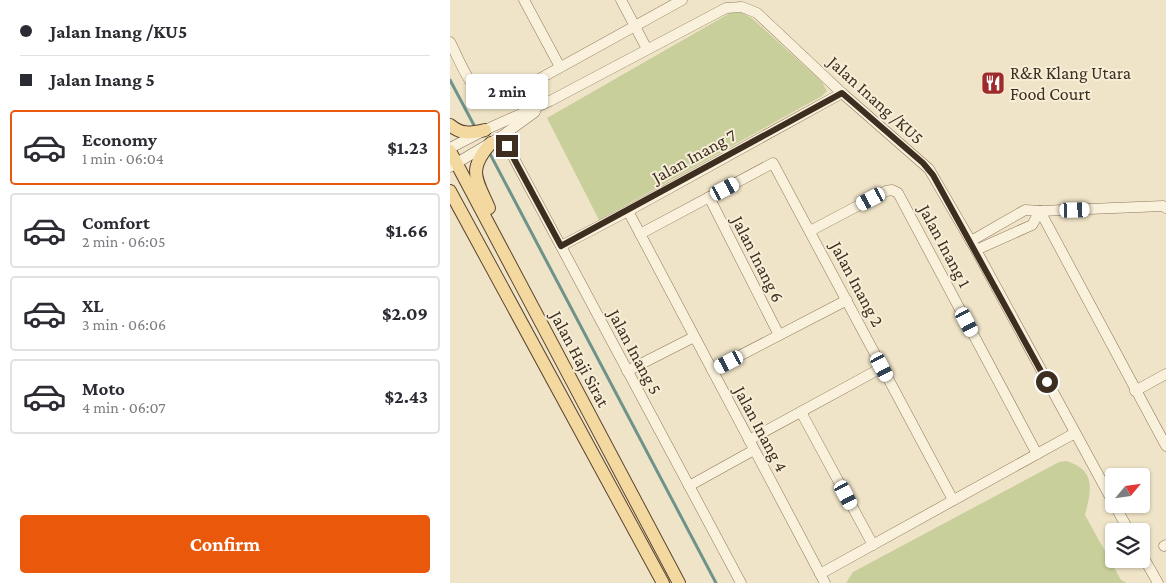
<!DOCTYPE html>
<meta charset="utf-8">
<style>
body{margin:0;font-family:"Crimson Pro",serif;background:#f2f2f3;color:#2b2b33;height:100vh;display:flex;flex-direction:column;font-size:19px;white-space:nowrap}
*{box-sizing:border-box;margin:0}
p{font-size:16px;color:#7c7c81}
.icon{flex:none;width:28px;height:28px;fill:none;stroke:currentColor;stroke-width:2;stroke-linecap:round;stroke-linejoin:round}
.map{position:relative;flex:1;overflow:hidden}
.details{display:flex;flex-direction:column;background:#fff;width:450px}
.details>*{flex:none}
.top-card{display:grid;align-content:center;height:110px;padding:0 20px;background:#fff}
.needle{width:32px;rotate:61deg}
.controls{position:absolute;left:655px;top:468px;display:grid;gap:10px}
.controls a{display:grid;place-items:center;width:45px;height:45px;border-radius:5px;background:#fff;box-shadow:0 1px 4px #0004;font-size:25px}
.end{position:absolute;width:22px;height:22px;margin:-11px;border:6px solid #3d2e20;background:#fff;box-shadow:0 0 0 2px #fff}
.from{border-radius:50%}
.bubble{position:absolute;height:35px;border-radius:5px;background:#fff;box-shadow:0 1px 4px #0004;font-size:16px;font-weight:700;line-height:35px;text-align:center}
.car{position:absolute;width:15px;height:30px;margin:-15px -8px;border-radius:6px;box-shadow:0 0 4px 1px #0007;background:linear-gradient(#fff 24%,#345 0 40%,#fff 0 76%,#345 0 86%,#fff 0)}
.top-card b{display:flex;align-items:center;gap:18px;height:48px;font-size:19px}
.top-card b+b{border-top:1px solid #e1e1e2}
.top-card i{width:12px;height:12px;background:#2b2b33}
ul{padding:0;list-style:none}
li{display:flex;align-items:center;gap:15px;height:75px;margin:0 10px 8px;padding:0 10px;border:2px solid #e1e1e2;border-radius:5px}
li div{flex:1}
li b{display:block;font-size:19px}
li em{font-style:normal;font-weight:700}
li.active{border-color:#ea580c}
li>.icon{width:45px;height:45px;stroke-width:1.5}
.action{display:flex;gap:10px;margin-top:auto;padding:10px 20px}
.action a{flex:1;height:58px;border-radius:5px;background:#ea580c;color:#fff;font-size:20px;font-weight:700;line-height:58px;text-align:center}
main{display:flex;flex:1;min-height:0}
.map>svg:first-child{display:block}
.green{fill:#c9cf9b}
.lines{fill:none;stroke-linecap:round;stroke-linejoin:round}
.stream{stroke:#6f938a;stroke-width:3}
.minor-casing{stroke:#8d765c;stroke-width:11}
.major-casing{stroke:#5b4430;stroke-width:14}
.minor{stroke:#faf1dc;stroke-width:10}
.major{stroke:#f3d9a0;stroke-width:12}
.route{stroke:#3d2e20;stroke-width:6}
.labels{text-anchor:middle;dominant-baseline:central;stroke-width:4;stroke-linejoin:round;paint-order:stroke}
.poi-label{font-size:18px;fill:#3d2e20;stroke:#f7eed8;text-anchor:start}
.street-label{font-size:18px;fill:#3d2e20;stroke:#f7eed8}
</style>
<main>
<section class="details">
<div class="top-card">
<b><i class="from"></i>Jalan Inang /KU5</b>
<b><i></i>Jalan Inang 5</b>
</div>
<ul>
<li class="active"><svg class="icon" aria-label="car" viewBox="0 0 24 24"><path d="M5 17H2v-5l4-1 3-4h7l3 4 3 1v5h-3M9 17h6M6 11h13"/><circle cx="7" cy="17" r="2"/><circle cx="17" cy="17" r="2"/></svg><div><b>Economy</b><p>1 min · 06:04</p></div><em>$1.23</em></li>
<li><svg class="icon" aria-label="car" viewBox="0 0 24 24"><path d="M5 17H2v-5l4-1 3-4h7l3 4 3 1v5h-3M9 17h6M6 11h13"/><circle cx="7" cy="17" r="2"/><circle cx="17" cy="17" r="2"/></svg><div><b>Comfort</b><p>2 min · 06:05</p></div><em>$1.66</em></li>
<li><svg class="icon" aria-label="car" viewBox="0 0 24 24"><path d="M5 17H2v-5l4-1 3-4h7l3 4 3 1v5h-3M9 17h6M6 11h13"/><circle cx="7" cy="17" r="2"/><circle cx="17" cy="17" r="2"/></svg><div><b>XL</b><p>3 min · 06:06</p></div><em>$2.09</em></li>
<li><svg class="icon" aria-label="car" viewBox="0 0 24 24"><path d="M5 17H2v-5l4-1 3-4h7l3 4 3 1v5h-3M9 17h6M6 11h13"/><circle cx="7" cy="17" r="2"/><circle cx="17" cy="17" r="2"/></svg><div><b>Moto</b><p>4 min · 06:07</p></div><em>$2.43</em></li>
</ul>
<div class="action"><a>Confirm</a></div>
</section>
<div class="map">
<svg width="716" height="583" viewBox="0 0 716 583">
<rect width="100%" height="100%" fill="#f0e4c8"/>
<!-- green -->
<g class="green">
<path d="M 280,13 L 293,13 L 303,19 L 372,82 L 377,91 L 372,96 L 149,220 L 97,118 Z"/>
<path d="M 616,461 C 647,470 641,491 635,515 L 671,580 L 677,583 L 396,583 L 403,572 L 609,462 Z"/>
</g>
<g class="lines">
<!-- stream -->
<g class="stream">
<path d="M 0,80 L 26,129"/>
<path d="M 39,152 L 266,583"/>
</g>
<!-- minor casing -->
<g class="minor-casing">
<g id="minor">
<path d="M 74,0 L 110,67"/>
<path d="M 171,0 L 197,49"/>
<path d="M 0,42 C 11,62 24,106 53,99 L 232,0"/>
<path d="M 52,136 L 291,583"/>
<path d="M 0,148 L 35,130 L 100,101 L 276,8 L 292,7 L 307,13 L 392,93 L 479,169 L 526,250 L 664,504"/>
<path d="M 0,167 L 52,136 L 85,112"/>
<path d="M 259,197 L 329,335"/>
<path d="M 178,211 L 375,583"/>
<path d="M 590,211 L 716,446"/>
<path d="M 360,231 L 436,191 L 442,190 L 448,193 L 587,454"/>
<path d="M 190,234 L 323,163 L 503,500"/>
<path d="M 521,241 L 575,210 L 590,211 L 713,206 L 716,208"/>
<path d="M 111,246 L 178,211 L 392,93"/>
<path d="M 526,250 L 582,225 L 590,211"/>
<path d="M 262,370 L 397,300"/>
<path d="M 177,371 L 244,337"/>
<path d="M 685,391 L 716,374"/>
<path d="M 351,412 L 423,545"/>
<path d="M 299,440 L 433,367"/>
<path d="M 239,486 L 304,450"/>
<path d="M 664,504 L 679,531"/>
<path d="M 714,546 L 716,545"/>
<path d="M 691,553 L 708,583"/>
<path d="M 370,574 L 625,433"/>
</g>
</g>
<!-- major casing -->
<g class="major-casing">
<g id="major">
<path d="M 0,125 C 12,135 20,133 35,130"/>
<path d="M 0,151 L 229,583"/>
<path d="M 0,191 L 213,583"/>
<path d="M 39,208 C 26,178 17,170 41,143"/>
</g>
</g>
<!-- minor -->
<use href="#minor" class="minor"/>
<!-- major -->
<use href="#major" class="major"/>
</g>
<g class="lines">
<!-- route -->
<path class="route" d="M 57,146 L 111,246 L 392,93 L 473,163 L 483,175 L 597,382"/>
</g>
<!-- icons -->
<defs>
<g id="restaurant-square" transform="scale(1.25)"><rect x="-9" y="-9" width="18" height="18" rx="4" fill="#9e2a2b" stroke="#f7eed8"/><path d="M-5-6h1v4h1v-4h1v4h1v-4h1v5L-1.5 .5V6h-2V.5L-5-1ZM5-6V6H3V1.5H1.5Q1.5-4 5-6Z" fill="#fff"/></g>
</defs>
<g fill-rule="evenodd">
<use href="#restaurant-square" x="543" y="83"/>
</g>
<g class="labels">
<!-- poi labels -->
<g class="poi-label">
<text x="560" y="73">R&amp;R Klang Utara<tspan x="560" dy="21">Food Court</tspan></text>
</g>
<!-- street labels -->
<g class="street-label">
<text transform="translate(426 100) rotate(42)">Jalan Inang /KU5</text>
<text transform="translate(244 156) rotate(-29)">Jalan Inang 7</text>
<text transform="translate(495 246) rotate(62)">Jalan Inang 1</text>
<text transform="translate(308 259) rotate(63)">Jalan Inang 6</text>
<text transform="translate(407 284) rotate(62)">Jalan Inang 2</text>
<text transform="translate(185 352) rotate(62)">Jalan Inang 5</text>
<text transform="translate(130 359) rotate(62)">Jalan Haji Sirat</text>
<text transform="translate(311 429) rotate(62)">Jalan Inang 4</text>
</g>
</g>
</svg>
<div class="controls">
<a><svg class="needle" viewBox="-14 -14 28 28"><path d="M0-13l5 13h-10z" fill="#e53935"/><path d="M0 13l5-13h-10z" fill="#7c7c81"/></svg></a>
<a><svg class="icon" aria-label="layers" viewBox="0 0 24 24"><path d="M12 4l9 5-9 5-9-5zM3 14l9 5 9-5"/></svg></a>
</div>
<i class="end from" style="left:597px;top:382px"></i>
<i class="end" style="left:57px;top:146px"></i>
<div class="bubble" style="left:16px;top:74px;width:82px">2 min</div>
<i class="car" style="left:275px;top:189px;rotate:62deg"></i>
<i class="car" style="left:421px;top:199px;rotate:242deg"></i>
<i class="car" style="left:625px;top:210px;rotate:88deg"></i>
<i class="car" style="left:517px;top:322px;rotate:152deg"></i>
<i class="car" style="left:279px;top:362px;rotate:243deg"></i>
<i class="car" style="left:432px;top:367px;rotate:152deg"></i>
<i class="car" style="left:396px;top:495px;rotate:152deg"></i>
</div>
</main>
